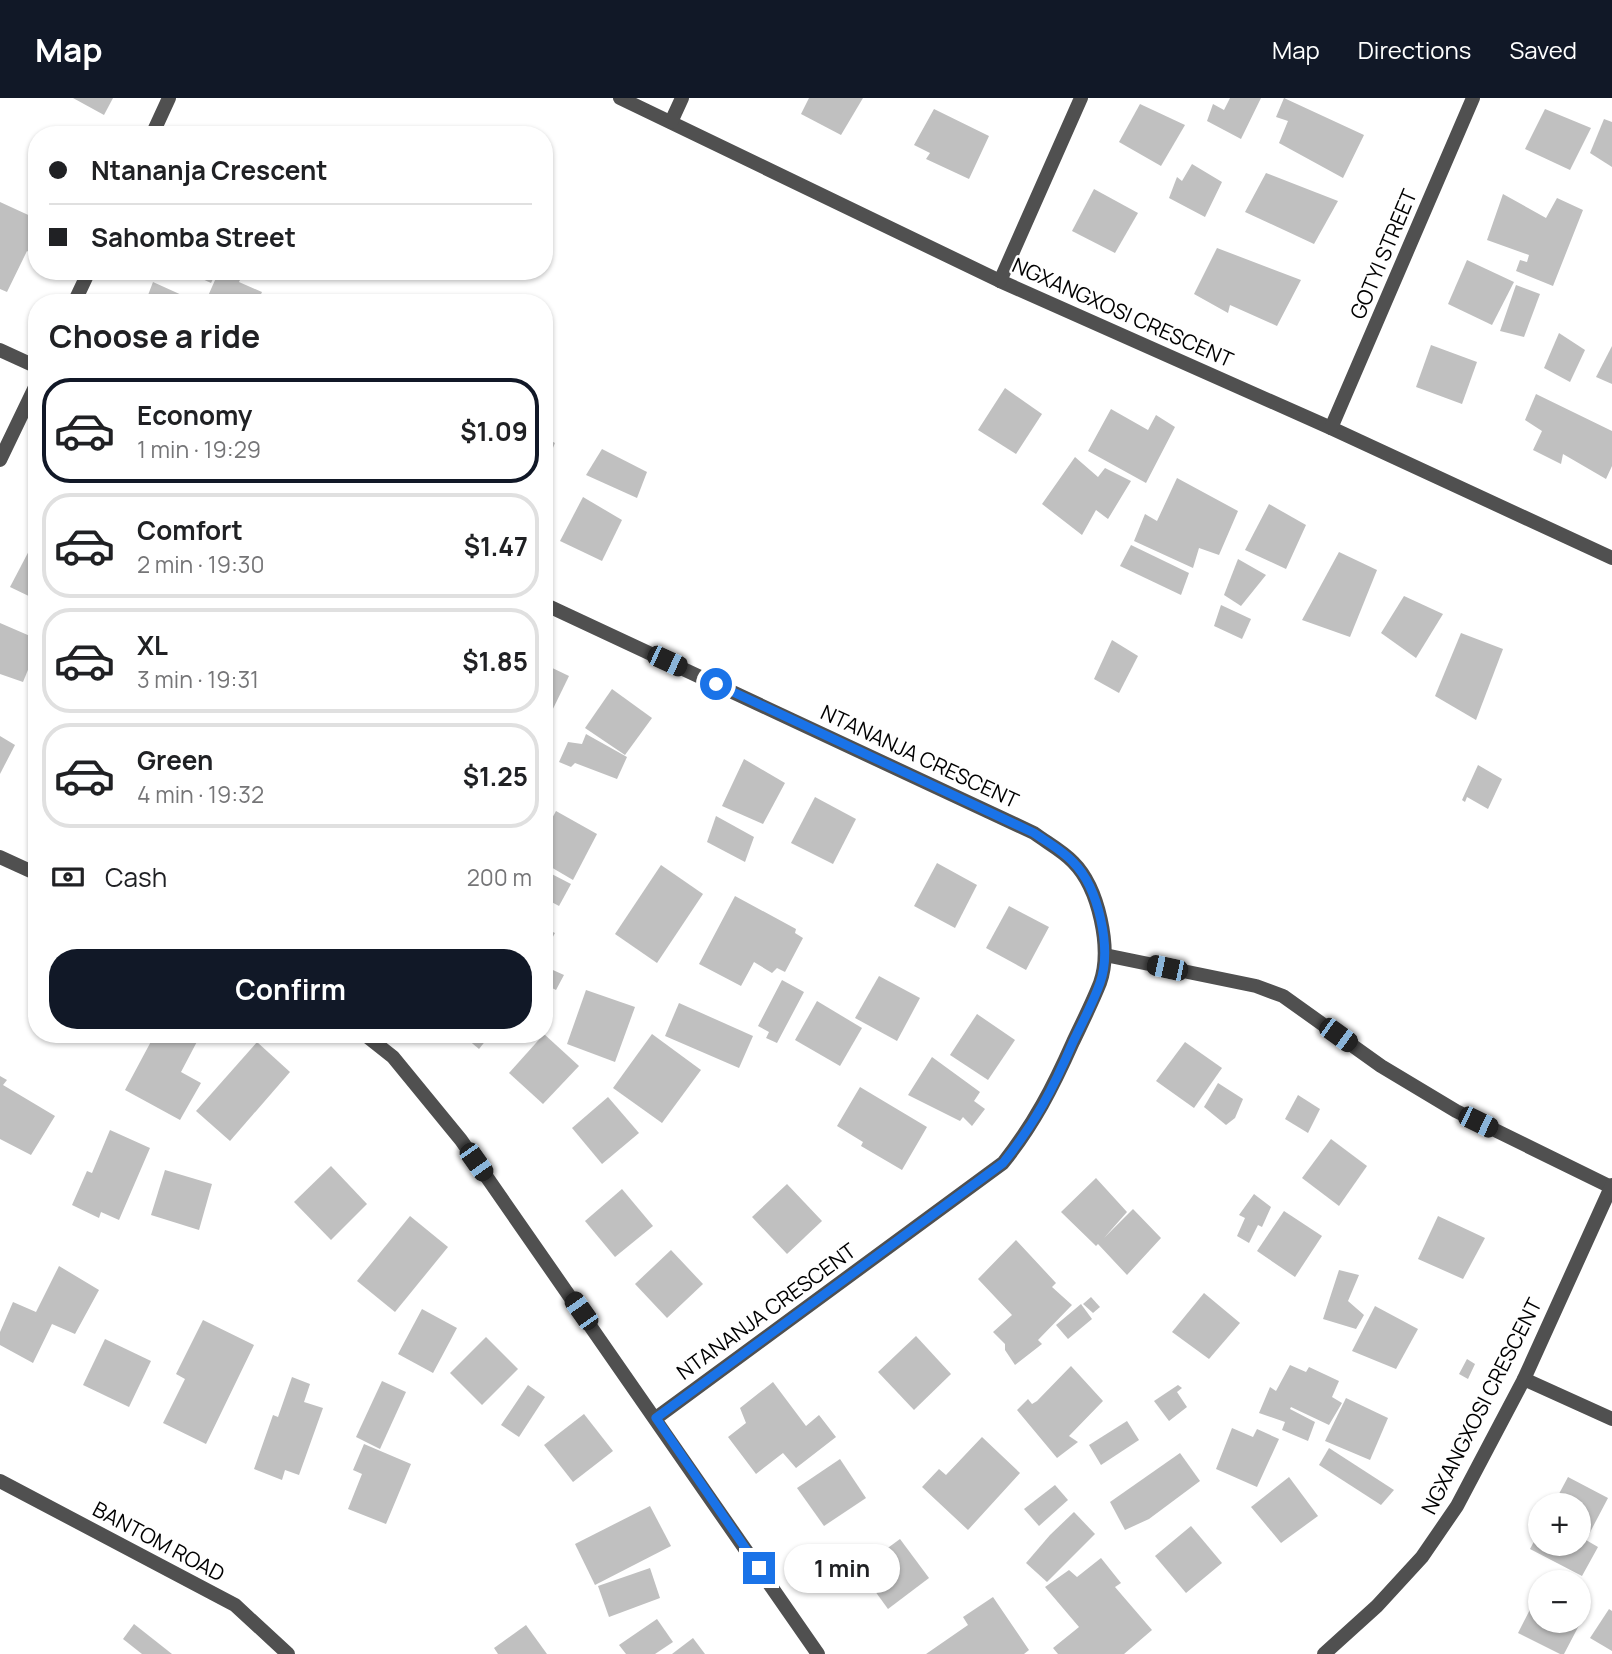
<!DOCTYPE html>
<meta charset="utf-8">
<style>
body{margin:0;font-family:Manrope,sans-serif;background:#f6f6f6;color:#202124;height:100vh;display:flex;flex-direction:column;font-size:26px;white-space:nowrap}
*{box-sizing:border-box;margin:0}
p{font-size:23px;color:#757577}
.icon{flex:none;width:38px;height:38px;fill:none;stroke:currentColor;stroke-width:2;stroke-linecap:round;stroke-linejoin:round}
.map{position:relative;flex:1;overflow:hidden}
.side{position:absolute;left:28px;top:196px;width:525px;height:749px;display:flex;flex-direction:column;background:#fff;border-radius:28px;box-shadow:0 2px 5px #0004}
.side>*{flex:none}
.banner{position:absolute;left:28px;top:28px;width:525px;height:154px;border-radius:28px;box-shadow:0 2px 5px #0004;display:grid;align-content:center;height:154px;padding:0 21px;background:#fff}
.controls{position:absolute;left:1528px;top:1395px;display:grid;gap:14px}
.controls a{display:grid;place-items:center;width:63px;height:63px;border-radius:50%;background:#fff;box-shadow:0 2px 5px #0004;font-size:35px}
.end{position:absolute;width:32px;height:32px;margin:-16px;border:9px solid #1a73e8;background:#fff;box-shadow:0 0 0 4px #fff}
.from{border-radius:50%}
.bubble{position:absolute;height:49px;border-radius:24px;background:#fff;box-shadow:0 2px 5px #0004;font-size:23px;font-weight:700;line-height:49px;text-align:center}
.car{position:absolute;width:21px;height:42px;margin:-21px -10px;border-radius:9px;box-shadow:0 0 5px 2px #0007;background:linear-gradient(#222 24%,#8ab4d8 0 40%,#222 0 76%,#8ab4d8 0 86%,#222 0)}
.banner b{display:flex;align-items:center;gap:24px;height:66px;font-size:26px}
.banner b+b{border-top:2px solid #e0e0e0}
.banner i{width:18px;height:18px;background:#202124}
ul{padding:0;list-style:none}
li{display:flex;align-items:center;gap:21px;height:105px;margin:0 14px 10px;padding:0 7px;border:4px solid #e0e0e0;border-radius:28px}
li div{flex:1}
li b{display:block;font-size:26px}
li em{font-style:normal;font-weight:700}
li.active{border-color:#111827}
li>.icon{width:63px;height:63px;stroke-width:1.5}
h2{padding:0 21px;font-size:32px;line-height:84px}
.pay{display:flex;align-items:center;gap:18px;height:77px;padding:0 21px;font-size:26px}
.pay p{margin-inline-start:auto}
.button{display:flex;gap:14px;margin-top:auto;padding:14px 21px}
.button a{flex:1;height:80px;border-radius:28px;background:#111827;color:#fff;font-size:28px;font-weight:700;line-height:80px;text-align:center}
header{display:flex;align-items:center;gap:42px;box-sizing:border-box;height:98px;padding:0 35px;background:#111827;color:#fff}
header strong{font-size:33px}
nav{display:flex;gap:38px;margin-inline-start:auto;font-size:24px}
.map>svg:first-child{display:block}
.building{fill:#c0c0c0}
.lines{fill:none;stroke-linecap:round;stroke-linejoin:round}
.street{stroke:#505050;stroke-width:14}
.route{stroke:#1a73e8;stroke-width:9}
.labels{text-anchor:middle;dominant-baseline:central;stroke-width:5;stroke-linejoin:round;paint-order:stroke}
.street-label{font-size:21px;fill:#000;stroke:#fff}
</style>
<header>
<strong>Map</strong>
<nav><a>Map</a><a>Directions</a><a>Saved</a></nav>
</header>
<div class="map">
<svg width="1612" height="1556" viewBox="0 0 1612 1556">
<rect width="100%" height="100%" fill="#fff"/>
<!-- building -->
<g class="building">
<path d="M 73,0 L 113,0 L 104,17 Z"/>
<path d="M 809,0 L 863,0 L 841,37 L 801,16 Z"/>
<path d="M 1230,0 L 1261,0 L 1241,41 L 1207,23 L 1213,6 L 1224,12 Z"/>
<path d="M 1284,0 L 1364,37 L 1343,80 L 1279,45 L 1288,23 L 1276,19 Z"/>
<path d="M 1140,6 L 1185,27 L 1161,68 L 1119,44 Z"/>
<path d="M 934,11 L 989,38 L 969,81 L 926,61 L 930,55 L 914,47 Z"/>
<path d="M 1545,11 L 1591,30 L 1570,72 L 1525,51 Z"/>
<path d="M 1604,21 L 1612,24 L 1612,69 L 1590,55 Z"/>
<path d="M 1192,66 L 1222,84 L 1205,119 L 1169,100 L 1177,79 L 1182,83 Z"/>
<path d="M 1266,75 L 1338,103 L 1314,146 L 1245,114 Z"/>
<path d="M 1094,91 L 1138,115 L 1115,155 L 1072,133 Z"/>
<path d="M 1503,96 L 1546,120 L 1557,100 L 1583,112 L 1553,188 L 1516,173 L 1520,162 L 1527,164 L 1529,157 L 1487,142 Z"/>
<path d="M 0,104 L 37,121 L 37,151 L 34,157 L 27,153 L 7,194 L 0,191 Z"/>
<path d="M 1217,150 L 1301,182 L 1277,228 L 1230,207 L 1228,215 L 1194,196 Z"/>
<path d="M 1467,162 L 1514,184 L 1492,227 L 1448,206 Z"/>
<path d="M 185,173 L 217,173 L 211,185 Z"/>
<path d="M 219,173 L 244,173 L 239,184 L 262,194 L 257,205 L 224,205 L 208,198 Z"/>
<path d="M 153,184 L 195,203 L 196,200 L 208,205 L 145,205 Z"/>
<path d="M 1516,187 L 1540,196 L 1524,239 L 1500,233 Z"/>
<path d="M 1559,235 L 1585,252 L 1570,284 L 1544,270 Z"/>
<path d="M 1431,247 L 1477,264 L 1462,306 L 1416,289 Z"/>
<path d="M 1612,248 L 1612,286 L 1596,279 Z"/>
<path d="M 1005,290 L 1042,316 L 1016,356 L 978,332 Z"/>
<path d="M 1536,296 L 1612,333 L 1612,368 L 1606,381 L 1563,356 L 1561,366 L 1533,352 L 1542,333 L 1525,322 Z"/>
<path d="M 1111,311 L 1148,332 L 1156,317 L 1175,329 L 1146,385 L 1088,353 Z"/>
<path d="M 544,339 L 555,345 L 544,372 Z"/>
<path d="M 602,351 L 647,374 L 637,400 L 586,377 Z"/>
<path d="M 1075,359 L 1098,379 L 1105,370 L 1131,383 L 1108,421 L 1096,412 L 1082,437 L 1042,406 Z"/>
<path d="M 1177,380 L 1238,413 L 1219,457 L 1199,450 L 1193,470 L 1134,443 L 1145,416 L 1157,423 Z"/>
<path d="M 583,399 L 622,422 L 602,463 L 560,443 Z"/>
<path d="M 1269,406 L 1306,427 L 1286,471 L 1245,452 Z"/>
<path d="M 32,447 L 37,450 L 37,502 L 10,489 Z"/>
<path d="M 1131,447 L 1189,475 L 1181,497 L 1120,468 Z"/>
<path d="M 1339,454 L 1377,472 L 1350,539 L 1302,522 Z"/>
<path d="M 1238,461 L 1266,477 L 1241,508 L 1224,497 Z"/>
<path d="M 1404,498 L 1443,516 L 1416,560 L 1381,535 Z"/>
<path d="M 1221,507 L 1251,521 L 1242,541 L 1214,528 Z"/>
<path d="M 0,525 L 37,541 L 37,550 L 23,584 L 0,576 Z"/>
<path d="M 1461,535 L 1503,551 L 1476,622 L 1435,598 Z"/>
<path d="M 1112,542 L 1138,558 L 1119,595 L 1094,581 Z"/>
<path d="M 544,566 L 569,578 L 549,619 L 544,617 Z"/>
<path d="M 612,591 L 652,620 L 625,657 L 585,630 Z"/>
<path d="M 586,636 L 627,659 L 617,681 L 575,665 L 571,669 L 559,664 L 568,644 L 582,646 Z"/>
<path d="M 0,638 L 15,647 L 0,676 Z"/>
<path d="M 744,661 L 785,685 L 763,726 L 722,708 Z"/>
<path d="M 1478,667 L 1502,681 L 1488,711 L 1467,699 L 1465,704 L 1462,702 Z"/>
<path d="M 815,699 L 856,721 L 833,766 L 791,745 Z"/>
<path d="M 556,713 L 597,736 L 573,782 L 544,765 L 544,735 Z"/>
<path d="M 716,718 L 754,739 L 745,764 L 707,744 Z"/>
<path d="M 937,765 L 977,787 L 955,830 L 914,808 Z"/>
<path d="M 661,767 L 703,796 L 657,865 L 615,836 Z"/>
<path d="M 544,772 L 571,786 L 559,808 L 544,800 Z"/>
<path d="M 735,798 L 796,831 L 795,835 L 803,840 L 785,874 L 777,870 L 772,875 L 754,864 L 741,888 L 699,866 Z"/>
<path d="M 1009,808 L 1049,829 L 1026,872 L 986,850 Z"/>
<path d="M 544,830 L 555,835 L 544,855 Z"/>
<path d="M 544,868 L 564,877 L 556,892 L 544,886 Z"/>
<path d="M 879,878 L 920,900 L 897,943 L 855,920 Z"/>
<path d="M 782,882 L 804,894 L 777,945 L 766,940 L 769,934 L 758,928 Z"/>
<path d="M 586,892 L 635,909 L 615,964 L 567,946 Z"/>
<path d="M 817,903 L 862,930 L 840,968 L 795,942 Z"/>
<path d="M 679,905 L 753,938 L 739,970 L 665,938 Z"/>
<path d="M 977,916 L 1015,942 L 988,982 L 950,957 Z"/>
<path d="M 155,936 L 201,936 L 181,974 L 201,985 L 180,1022 L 125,992 Z"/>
<path d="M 461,936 L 491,936 L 479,951 Z"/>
<path d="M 544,936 L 579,968 L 543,1006 L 509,975 Z"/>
<path d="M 652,936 L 701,972 L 662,1025 L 613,990 Z"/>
<path d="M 257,944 L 290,974 L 230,1043 L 196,1013 Z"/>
<path d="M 1185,944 L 1222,970 L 1194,1010 L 1156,983 Z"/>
<path d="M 932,959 L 980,994 L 974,1003 L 985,1011 L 972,1028 L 963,1019 L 960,1023 L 908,997 Z"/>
<path d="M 0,978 L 7,982 L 3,987 L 55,1018 L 31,1057 L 0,1041 Z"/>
<path d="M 1218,985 L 1243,1001 L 1235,1020 L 1226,1027 L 1204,1009 Z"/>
<path d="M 860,989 L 927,1029 L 902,1072 L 861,1048 L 863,1044 L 837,1028 Z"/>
<path d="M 1298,997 L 1320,1011 L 1308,1035 L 1285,1021 Z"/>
<path d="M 608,999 L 639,1035 L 602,1066 L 572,1030 Z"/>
<path d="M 110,1032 L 150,1050 L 119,1122 L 101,1114 L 99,1120 L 72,1107 L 87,1073 L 92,1075 Z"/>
<path d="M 1331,1041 L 1367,1068 L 1339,1108 L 1302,1080 Z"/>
<path d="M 331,1068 L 367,1106 L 331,1142 L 294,1104 Z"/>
<path d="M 165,1072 L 212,1086 L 199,1132 L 151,1117 Z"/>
<path d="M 1096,1080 L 1127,1114 L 1104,1140 L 1133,1111 L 1161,1140 L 1127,1177 L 1098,1146 L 1096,1148 L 1061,1114 Z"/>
<path d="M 787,1086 L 822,1123 L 787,1156 L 752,1119 Z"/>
<path d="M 622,1091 L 653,1128 L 615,1159 L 585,1123 Z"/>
<path d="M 1254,1096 L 1271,1109 L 1262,1129 L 1258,1127 L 1249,1145 L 1237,1138 L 1245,1120 L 1239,1117 Z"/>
<path d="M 1284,1113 L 1322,1138 L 1295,1179 L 1257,1153 Z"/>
<path d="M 410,1118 L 448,1149 L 395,1214 L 357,1183 Z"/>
<path d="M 1438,1118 L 1485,1140 L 1463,1181 L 1418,1161 Z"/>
<path d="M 1016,1142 L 1056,1185 L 1052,1189 L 1072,1207 L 1038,1242 L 1042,1246 L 1015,1267 L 1005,1252 L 1005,1246 L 993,1234 L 1012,1217 L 978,1181 Z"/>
<path d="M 671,1152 L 703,1186 L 667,1220 L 635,1186 Z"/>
<path d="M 59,1168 L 99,1192 L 75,1236 L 52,1226 L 33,1265 L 0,1247 L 0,1234 L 13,1204 L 36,1214 Z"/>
<path d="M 1339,1172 L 1359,1177 L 1348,1203 L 1364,1217 L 1356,1231 L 1323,1221 Z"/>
<path d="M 1204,1195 L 1240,1225 L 1209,1261 L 1172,1234 Z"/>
<path d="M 1091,1199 L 1100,1209 L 1093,1215 L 1083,1206 Z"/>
<path d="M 1081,1206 L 1092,1221 L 1068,1241 L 1056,1227 Z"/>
<path d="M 1375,1208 L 1418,1231 L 1396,1271 L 1352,1253 Z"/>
<path d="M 422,1211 L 457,1230 L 433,1275 L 398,1256 Z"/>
<path d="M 203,1222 L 254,1247 L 206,1346 L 163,1325 L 185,1281 L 176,1276 Z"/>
<path d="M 916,1238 L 951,1276 L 914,1312 L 878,1274 Z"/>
<path d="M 486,1239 L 518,1271 L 482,1307 L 450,1275 Z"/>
<path d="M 105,1241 L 151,1263 L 129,1309 L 83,1287 Z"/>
<path d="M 1467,1261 L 1475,1266 L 1468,1281 L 1459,1276 Z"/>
<path d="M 1290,1267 L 1306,1274 L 1309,1269 L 1339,1283 L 1332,1299 L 1342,1305 L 1329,1327 L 1291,1309 L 1290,1311 L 1315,1324 L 1308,1343 L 1282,1332 L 1285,1324 L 1259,1315 L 1270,1289 L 1276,1293 Z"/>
<path d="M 1071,1268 L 1103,1303 L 1069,1338 L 1078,1344 L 1057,1360 L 1017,1312 L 1028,1301 L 1032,1306 L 1037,1303 Z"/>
<path d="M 292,1279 L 310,1286 L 304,1304 L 323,1310 L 299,1377 L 285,1372 L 282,1382 L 254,1371 L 273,1317 L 278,1319 Z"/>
<path d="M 382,1283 L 406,1294 L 380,1351 L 356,1339 Z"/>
<path d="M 773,1284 L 806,1328 L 819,1317 L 836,1339 L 796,1370 L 783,1355 L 756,1376 L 728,1339 L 746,1325 L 740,1310 Z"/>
<path d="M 528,1287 L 545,1299 L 519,1339 L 501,1327 Z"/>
<path d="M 1178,1287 L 1182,1290 L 1177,1294 L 1187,1309 L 1169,1323 L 1154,1303 Z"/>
<path d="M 1346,1300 L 1388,1320 L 1370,1362 L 1325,1343 Z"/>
<path d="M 584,1316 L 613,1353 L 573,1384 L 544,1347 Z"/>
<path d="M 1127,1323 L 1139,1342 L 1101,1367 L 1089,1347 Z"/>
<path d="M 1232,1330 L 1253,1339 L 1257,1331 L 1279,1341 L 1257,1389 L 1216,1371 Z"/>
<path d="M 982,1339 L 1020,1375 L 968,1432 L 922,1389 L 939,1371 L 946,1377 Z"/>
<path d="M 364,1346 L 411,1366 L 386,1426 L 348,1411 L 362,1376 L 353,1372 Z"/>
<path d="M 1329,1350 L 1394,1392 L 1381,1407 L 1319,1367 Z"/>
<path d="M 1180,1355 L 1200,1383 L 1149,1421 L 1125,1432 L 1110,1404 Z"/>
<path d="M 840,1361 L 866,1400 L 824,1428 L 797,1390 Z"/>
<path d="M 1289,1379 L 1318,1418 L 1281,1445 L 1251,1409 Z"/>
<path d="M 1568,1379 L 1608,1400 L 1586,1442 L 1598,1449 L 1582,1478 L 1530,1451 L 1540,1432 L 1540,1446 L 1578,1446 L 1578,1407 L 1553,1407 Z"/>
<path d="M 1055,1387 L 1068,1402 L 1039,1428 L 1024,1411 Z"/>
<path d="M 650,1408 L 671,1448 L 595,1487 L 575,1446 Z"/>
<path d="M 1074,1414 L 1095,1436 L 1047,1484 L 1026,1465 L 1050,1437 Z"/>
<path d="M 1191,1428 L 1222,1465 L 1186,1495 L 1155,1458 Z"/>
<path d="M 900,1441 L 929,1480 L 888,1511 L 859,1471 Z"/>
<path d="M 1101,1460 L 1121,1485 L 1115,1489 L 1152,1532 L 1124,1556 L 1058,1556 L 1053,1550 L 1079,1529 L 1045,1489 L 1069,1472 L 1077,1479 Z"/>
<path d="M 650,1470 L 660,1500 L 609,1519 L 598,1488 Z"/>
<path d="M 1540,1492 L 1540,1522 L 1578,1522 L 1578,1510 L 1586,1514 L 1564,1556 L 1560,1556 L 1518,1535 Z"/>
<path d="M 993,1499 L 1029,1552 L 1024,1556 L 926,1556 L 968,1527 L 963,1519 Z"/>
<path d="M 1609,1511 L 1612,1513 L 1612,1553 L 1590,1540 Z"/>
<path d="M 657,1521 L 673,1544 L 655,1556 L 626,1556 L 619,1547 Z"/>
<path d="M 134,1526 L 172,1556 L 142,1556 L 123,1541 Z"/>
<path d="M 526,1527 L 547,1556 L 498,1556 L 494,1550 Z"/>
<path d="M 693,1540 L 705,1556 L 672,1556 Z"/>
</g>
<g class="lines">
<!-- street -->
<g class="street">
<path d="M 620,0 L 1000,183 L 1331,330 L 1612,460"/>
<path d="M 671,24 L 682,0"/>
<path d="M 152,37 L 169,0"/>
<path d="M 1000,183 L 1081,0"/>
<path d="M 74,205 L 89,173"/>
<path d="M 0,252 L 37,269"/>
<path d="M 1331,330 L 1473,0"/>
<path d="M 0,362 L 37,285"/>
<path d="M 544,506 L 1034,735 C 1046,744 1063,753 1073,764 C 1099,790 1112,851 1100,885 C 1092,905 1082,925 1073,944 C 1053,989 1034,1026 1003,1065 L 656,1320"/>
<path d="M 0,759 L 37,776"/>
<path d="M 1105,857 L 1256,888 L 1283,898 L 1381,968 L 1456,1013 L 1611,1089"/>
<path d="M 364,936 L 393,959 L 461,1042 L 818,1556"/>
<path d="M 1524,1281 L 1612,1321"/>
<path d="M 0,1383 L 235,1507 L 288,1556"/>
<path d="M 1324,1556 L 1377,1508 L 1422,1459 L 1457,1408 L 1524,1281 L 1612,1087"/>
</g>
</g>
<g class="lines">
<!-- route -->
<path class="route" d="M 716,586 L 1034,735 C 1047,744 1063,753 1073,764 C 1099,790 1112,851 1100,885 C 1093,905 1082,925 1073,944 C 1053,991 1035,1025 1003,1065 L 656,1320 L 759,1470"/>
</g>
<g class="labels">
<!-- street labels -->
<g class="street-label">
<text transform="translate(1383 156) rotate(-67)">GOTYI STREET</text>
<text transform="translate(1123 214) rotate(24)">NGXANGXOSI CRESCENT</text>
<text transform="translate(920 658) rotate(25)">NTANANJA CRESCENT</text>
<text transform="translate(766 1213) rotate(-36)">NTANANJA CRESCENT</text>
<text transform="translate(1481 1308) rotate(-63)">NGXANGXOSI CRESCENT</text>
<text transform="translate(159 1443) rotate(28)">BANTOM ROAD</text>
</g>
</g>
</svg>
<div class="controls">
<a>+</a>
<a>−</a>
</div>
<i class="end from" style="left:716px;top:586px"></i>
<i class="end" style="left:759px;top:1470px"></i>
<div class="bubble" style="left:784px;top:1446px;width:116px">1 min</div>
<i class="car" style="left:667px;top:563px;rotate:115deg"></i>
<i class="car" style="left:1167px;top:870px;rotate:282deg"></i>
<i class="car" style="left:1338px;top:937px;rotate:126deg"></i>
<i class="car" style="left:1478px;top:1024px;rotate:116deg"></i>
<i class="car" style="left:476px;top:1064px;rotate:145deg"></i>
<i class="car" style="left:581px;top:1213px;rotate:325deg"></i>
<div class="banner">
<b><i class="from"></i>Ntananja Crescent</b>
<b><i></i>Sahomba Street</b>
</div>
<section class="side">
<h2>Choose a ride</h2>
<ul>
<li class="active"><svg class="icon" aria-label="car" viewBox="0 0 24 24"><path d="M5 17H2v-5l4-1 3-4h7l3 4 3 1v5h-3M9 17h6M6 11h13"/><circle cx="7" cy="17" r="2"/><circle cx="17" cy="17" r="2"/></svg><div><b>Economy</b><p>1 min · 19:29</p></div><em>$1.09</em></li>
<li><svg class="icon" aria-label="car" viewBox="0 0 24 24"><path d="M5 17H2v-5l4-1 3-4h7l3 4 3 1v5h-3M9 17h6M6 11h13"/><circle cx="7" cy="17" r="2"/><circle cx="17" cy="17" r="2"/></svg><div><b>Comfort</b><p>2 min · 19:30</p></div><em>$1.47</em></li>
<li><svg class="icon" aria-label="car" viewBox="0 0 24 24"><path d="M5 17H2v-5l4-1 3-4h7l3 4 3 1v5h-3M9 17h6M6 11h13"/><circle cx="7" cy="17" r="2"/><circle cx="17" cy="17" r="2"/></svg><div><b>XL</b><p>3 min · 19:31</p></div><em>$1.85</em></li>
<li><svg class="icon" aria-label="car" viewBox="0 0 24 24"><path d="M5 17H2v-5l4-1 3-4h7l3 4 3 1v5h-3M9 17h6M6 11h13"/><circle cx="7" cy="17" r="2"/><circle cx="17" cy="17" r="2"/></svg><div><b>Green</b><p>4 min · 19:32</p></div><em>$1.25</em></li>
</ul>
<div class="pay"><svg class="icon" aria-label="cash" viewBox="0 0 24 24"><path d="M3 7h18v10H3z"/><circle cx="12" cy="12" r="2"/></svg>Cash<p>200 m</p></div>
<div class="button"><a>Confirm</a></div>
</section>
</div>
